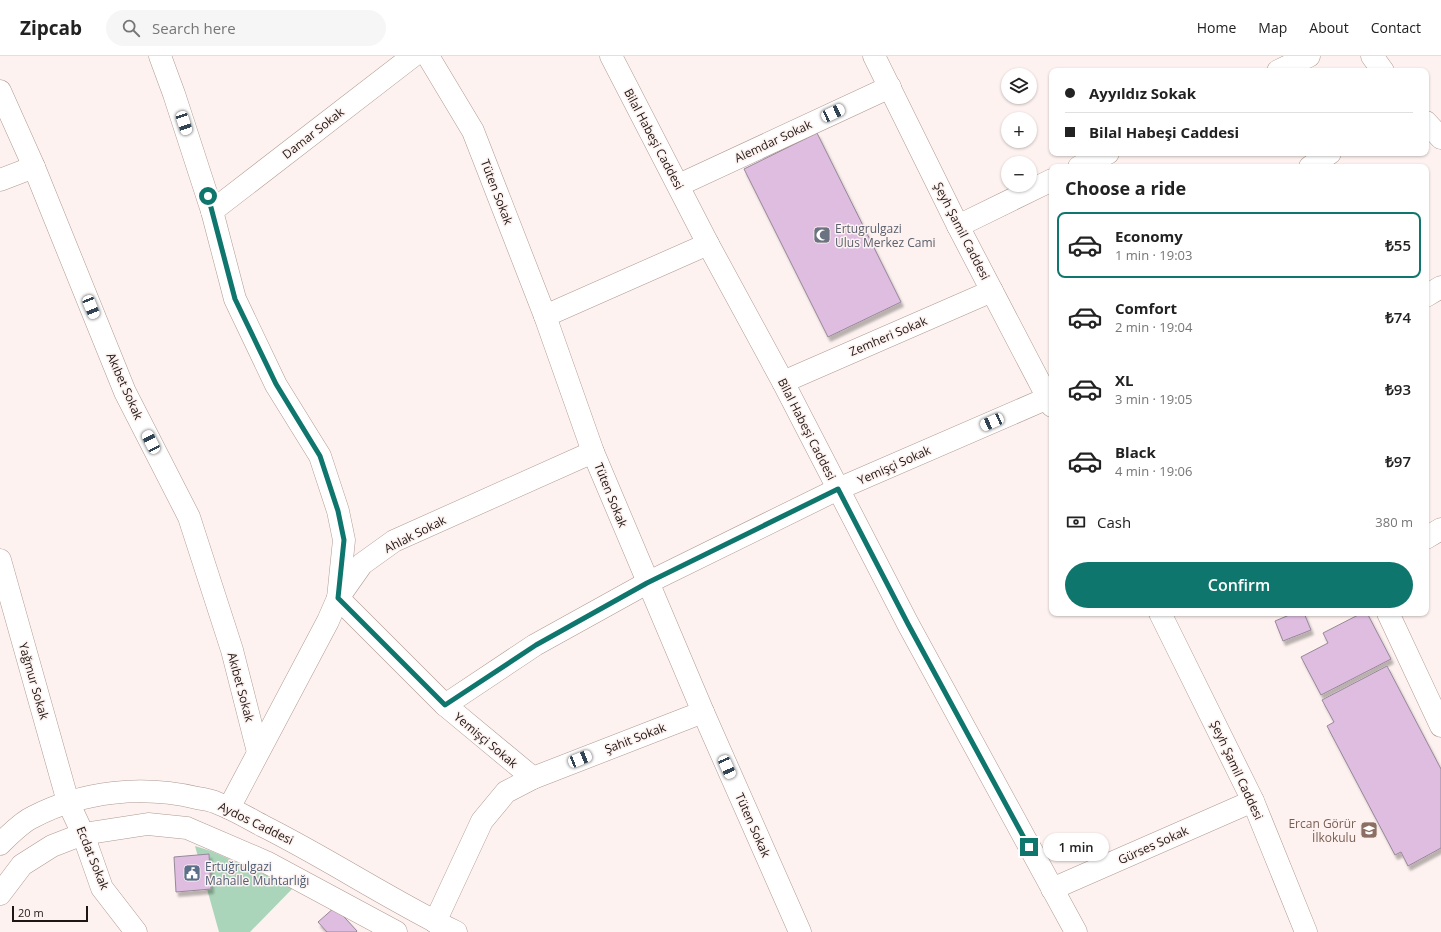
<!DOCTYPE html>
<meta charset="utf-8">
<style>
body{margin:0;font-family:"Open Sans",sans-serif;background:#f6f6f6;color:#222;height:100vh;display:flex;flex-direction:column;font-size:15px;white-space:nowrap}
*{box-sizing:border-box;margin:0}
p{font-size:13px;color:#767676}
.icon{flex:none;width:22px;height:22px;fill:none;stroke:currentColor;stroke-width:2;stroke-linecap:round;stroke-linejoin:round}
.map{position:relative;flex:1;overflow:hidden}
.sheet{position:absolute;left:1049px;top:108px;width:380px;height:452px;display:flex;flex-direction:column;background:#fff;border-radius:8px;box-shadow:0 1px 3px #0004}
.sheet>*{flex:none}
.guide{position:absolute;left:1049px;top:12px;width:380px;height:88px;border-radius:8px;box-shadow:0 1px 3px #0004;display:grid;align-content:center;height:88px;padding:0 16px;background:#fff}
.controls{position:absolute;left:1001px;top:12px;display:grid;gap:8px}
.controls a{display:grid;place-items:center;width:36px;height:36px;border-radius:50%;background:#fff;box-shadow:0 1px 3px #0004;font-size:20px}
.scale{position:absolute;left:12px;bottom:10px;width:76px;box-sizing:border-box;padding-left:4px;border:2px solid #1e1613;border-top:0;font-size:11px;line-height:14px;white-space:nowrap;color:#1e1613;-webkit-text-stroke:3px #fdf2ef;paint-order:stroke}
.end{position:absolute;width:18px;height:18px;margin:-9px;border:5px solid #0f766e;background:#fff;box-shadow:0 0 0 2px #fff}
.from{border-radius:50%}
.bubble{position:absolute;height:28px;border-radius:14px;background:#fff;box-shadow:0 1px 3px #0004;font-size:13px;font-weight:600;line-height:28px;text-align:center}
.car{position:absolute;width:12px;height:24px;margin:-12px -6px;border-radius:5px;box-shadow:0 0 3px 1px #0007;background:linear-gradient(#fff 24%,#345 0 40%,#fff 0 76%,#345 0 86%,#fff 0)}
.guide b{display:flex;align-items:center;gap:14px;height:38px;font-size:15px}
.guide b+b{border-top:1px solid #e0e0e0}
.guide i{width:10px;height:10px;background:#222}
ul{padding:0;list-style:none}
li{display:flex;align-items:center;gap:12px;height:66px;margin:0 8px 6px;padding:0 8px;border:2px solid transparent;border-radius:8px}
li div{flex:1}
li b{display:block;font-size:15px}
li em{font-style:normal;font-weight:600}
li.current{border-color:#0f766e}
li>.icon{width:36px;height:36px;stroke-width:1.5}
h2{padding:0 16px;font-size:18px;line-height:48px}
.pay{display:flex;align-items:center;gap:10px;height:44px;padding:0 16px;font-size:15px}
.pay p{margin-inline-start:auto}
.primary-button{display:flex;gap:8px;margin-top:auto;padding:8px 16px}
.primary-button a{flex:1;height:46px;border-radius:24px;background:#0f766e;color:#fff;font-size:16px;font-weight:600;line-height:46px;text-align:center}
header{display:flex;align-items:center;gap:24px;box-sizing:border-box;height:56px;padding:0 20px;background:#fff;border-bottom:1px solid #e0e0e0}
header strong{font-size:19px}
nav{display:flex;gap:22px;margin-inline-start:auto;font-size:14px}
.search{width:280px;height:36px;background:#f6f6f6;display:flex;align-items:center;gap:10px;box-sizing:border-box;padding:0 14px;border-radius:22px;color:#767676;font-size:15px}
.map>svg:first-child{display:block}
.green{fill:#aad5ba}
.building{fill:#debde1;stroke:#978899;filter:url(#shadow)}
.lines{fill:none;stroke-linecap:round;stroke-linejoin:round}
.street-casing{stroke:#b09991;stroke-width:23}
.secondary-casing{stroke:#b09991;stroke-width:23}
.primary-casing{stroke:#b09991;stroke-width:23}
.street{stroke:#fff;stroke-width:22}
.secondary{stroke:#fff;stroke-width:22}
.primary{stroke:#fff;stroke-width:22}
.route{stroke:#0f766e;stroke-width:5}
.labels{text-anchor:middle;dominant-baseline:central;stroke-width:3;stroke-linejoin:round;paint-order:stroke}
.street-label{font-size:12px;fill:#1e1613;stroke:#fdf2ef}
.worship-label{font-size:12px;fill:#5b616d;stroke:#fdf2ef;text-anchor:start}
.education-label{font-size:12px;fill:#785e54;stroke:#fdf2ef;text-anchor:end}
.service-label{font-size:12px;fill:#4e5e75;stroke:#fdf2ef;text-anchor:start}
</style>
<header>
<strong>Zipcab</strong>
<div class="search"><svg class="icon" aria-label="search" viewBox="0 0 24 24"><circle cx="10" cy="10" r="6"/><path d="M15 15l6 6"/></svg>Search here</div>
<nav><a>Home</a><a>Map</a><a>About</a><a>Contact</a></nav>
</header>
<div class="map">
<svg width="1441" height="876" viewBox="0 0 1441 876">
<defs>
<filter id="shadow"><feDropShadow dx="2.5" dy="4.5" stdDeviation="1" flood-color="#0004"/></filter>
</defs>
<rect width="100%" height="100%" fill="#fdf2ef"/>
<!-- green -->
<path class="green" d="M 195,790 L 211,795 L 294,831 L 250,876 L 219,876 Z"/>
<!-- building -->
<g class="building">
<path d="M 817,77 L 901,246 L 828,281 L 744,113 Z"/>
<path d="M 1294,557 L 1304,557 L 1311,574 L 1283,585 L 1275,565 Z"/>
<path d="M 1362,557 L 1367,557 L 1391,603 L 1321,639 L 1301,601 L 1328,587 L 1323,577 Z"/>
<path d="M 1387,610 L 1441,713 L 1441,792 L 1408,810 L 1401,796 L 1395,799 L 1327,670 L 1334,666 L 1322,644 Z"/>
<path d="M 209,798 L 211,833 L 176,836 L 174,801 Z"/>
<path d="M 335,851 L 357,875 L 356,876 L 327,876 L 318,866 Z"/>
</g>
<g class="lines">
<!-- street casing -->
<g class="street-casing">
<g id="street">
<path d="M 160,0 L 174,38 L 212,155 L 235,243 L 276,329 L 320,400 L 338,455 L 344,484 L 338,542 L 445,649"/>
<path d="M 428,0 L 473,75 L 545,260 L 593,396 L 703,656 L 800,876"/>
<path d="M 611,0 L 708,188 L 783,326 L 908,568 L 1076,876"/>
<path d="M 874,0 L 958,170 L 1052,350"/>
<path d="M 1278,15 L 1309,0"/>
<path d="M 0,35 L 34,111 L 125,336 L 189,461 L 232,594 L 258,696"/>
<path d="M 1079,111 L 1108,97"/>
<path d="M 1310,111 L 1330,97"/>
<path d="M 0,124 L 34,111"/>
<path d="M 679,129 L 890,31"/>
<path d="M 212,155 L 413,0"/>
<path d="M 958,170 L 1052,124"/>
<path d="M 1426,240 L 1441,231"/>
<path d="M 545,260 L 708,188"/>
<path d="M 783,326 L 992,235"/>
<path d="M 1426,482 L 1441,473"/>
<path d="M 0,504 L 68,746"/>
<path d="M 1160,557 L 1253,745 L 1306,876"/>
<path d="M 1388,557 L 1441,670"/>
<path d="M 533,722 L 445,649 L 535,589 L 647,527 L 838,433 L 1048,342"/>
<path d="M 229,752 L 328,565 L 338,542 L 362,508 L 394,485 L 593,396"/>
<path d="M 1052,833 L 1253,745"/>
<path d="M 435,866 L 482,765 L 506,736 L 533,722 L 703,656"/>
</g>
</g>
<!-- secondary casing -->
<g class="secondary-casing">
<g id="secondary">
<path d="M 1372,0 L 1383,15"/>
<path d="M 1426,66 L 1441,82"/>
<path d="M 68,746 L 83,778 L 102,832 L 136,876"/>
</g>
</g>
<!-- primary casing -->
<g class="primary-casing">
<g id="primary">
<path d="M 0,788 C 9,779 22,766 33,761 C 83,735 142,729 197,742 C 204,743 211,744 217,747 C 233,753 248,762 263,770 C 329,803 390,844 456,876"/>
<path d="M 0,838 L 22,809 L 52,790 L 83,778 L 148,768 L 187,772 L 266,806 L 396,876"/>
</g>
</g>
<!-- street -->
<use href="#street" class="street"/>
<!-- secondary -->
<use href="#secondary" class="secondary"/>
<!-- primary -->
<use href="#primary" class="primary"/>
</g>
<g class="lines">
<!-- route -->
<path class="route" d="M 208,140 L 235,243 L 276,328 L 320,400 L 338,455 L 344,484 L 338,542 L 445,649 L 536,589 L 647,527 L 838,433 L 908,568 L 1029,791"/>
</g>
<!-- icons -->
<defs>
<g id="mosque-square" transform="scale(0.9)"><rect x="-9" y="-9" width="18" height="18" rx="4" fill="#6b7280" stroke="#fdf2ef"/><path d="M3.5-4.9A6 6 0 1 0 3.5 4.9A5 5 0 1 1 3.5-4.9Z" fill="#fff"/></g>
<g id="school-square" transform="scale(0.9)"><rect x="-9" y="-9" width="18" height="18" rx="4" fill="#8d6e63" stroke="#fdf2ef"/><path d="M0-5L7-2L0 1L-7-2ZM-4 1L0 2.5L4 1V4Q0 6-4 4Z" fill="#fff"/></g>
<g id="civic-square" transform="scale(0.9)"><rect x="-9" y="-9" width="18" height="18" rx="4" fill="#5c6f8a" stroke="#fdf2ef"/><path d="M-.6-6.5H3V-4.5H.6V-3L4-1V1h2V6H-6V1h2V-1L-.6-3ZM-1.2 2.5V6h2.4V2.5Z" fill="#fff"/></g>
</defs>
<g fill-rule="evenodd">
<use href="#mosque-square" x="822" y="179"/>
<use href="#school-square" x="1369" y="774"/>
<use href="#civic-square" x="192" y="817"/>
</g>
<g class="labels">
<!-- street labels -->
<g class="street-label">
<text transform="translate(313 77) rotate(-38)">Damar Sokak</text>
<text transform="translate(654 83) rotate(62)">Bilal Habeşi Caddesi</text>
<text transform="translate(773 85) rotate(-25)">Alemdar Sokak</text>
<text transform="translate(497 136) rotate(69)">Tüten Sokak</text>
<text transform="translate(962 175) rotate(63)">Şeyh Şamil Caddesi</text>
<text transform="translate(888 280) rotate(-23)">Zemheri Sokak</text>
<text transform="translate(125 330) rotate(66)">Akıbet Sokak</text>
<text transform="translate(807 373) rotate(63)">Bilal Habeşi Caddesi</text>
<text transform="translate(894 409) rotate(-24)">Yemişçi Sokak</text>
<text transform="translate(611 439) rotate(68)">Tüten Sokak</text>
<text transform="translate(415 478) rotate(-27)">Ahlak Sokak</text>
<text transform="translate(34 625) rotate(74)">Yağmur Sokak</text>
<text transform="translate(241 631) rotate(75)">Akıbet Sokak</text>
<text transform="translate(635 682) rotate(-21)">Şahit Sokak</text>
<text transform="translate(486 684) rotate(40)">Yemişçi Sokak</text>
<text transform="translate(1237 714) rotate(65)">Şeyh Şamil Caddesi</text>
<text transform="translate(256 767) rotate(26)">Aydos Caddesi</text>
<text transform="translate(753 769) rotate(66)">Tüten Sokak</text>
<text transform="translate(1153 789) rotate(-24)">Gürses Sokak</text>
<text transform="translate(93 802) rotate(68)">Ecdat Sokak</text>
</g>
<!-- worship labels -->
<g class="worship-label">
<text x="835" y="172">Ertugrulgazi<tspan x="835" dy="14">Ulus Merkez Cami</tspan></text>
</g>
<!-- education labels -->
<g class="education-label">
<text x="1356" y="767">Ercan Görür<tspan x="1356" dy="14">İlkokulu</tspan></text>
</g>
<!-- service labels -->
<g class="service-label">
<text x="205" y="810">Ertuğrulgazi<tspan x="205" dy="14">Mahalle Muhtarlığı</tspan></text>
</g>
</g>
</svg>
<div class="controls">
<a><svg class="icon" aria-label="layers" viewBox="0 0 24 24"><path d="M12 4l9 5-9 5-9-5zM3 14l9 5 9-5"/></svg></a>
<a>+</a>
<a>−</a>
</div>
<div class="scale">20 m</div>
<i class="end from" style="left:208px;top:140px"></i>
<i class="end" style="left:1029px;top:791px"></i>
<div class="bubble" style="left:1043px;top:777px;width:66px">1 min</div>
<i class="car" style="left:833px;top:57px;rotate:65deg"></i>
<i class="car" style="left:184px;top:67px;rotate:162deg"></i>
<i class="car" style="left:91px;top:251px;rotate:158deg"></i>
<i class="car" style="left:992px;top:366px;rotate:246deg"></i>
<i class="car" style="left:151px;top:386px;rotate:333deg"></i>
<i class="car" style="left:580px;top:703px;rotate:68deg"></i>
<i class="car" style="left:727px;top:711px;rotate:156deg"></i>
<div class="guide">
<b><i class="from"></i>Ayyıldız Sokak</b>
<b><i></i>Bilal Habeşi Caddesi</b>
</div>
<section class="sheet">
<h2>Choose a ride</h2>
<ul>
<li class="current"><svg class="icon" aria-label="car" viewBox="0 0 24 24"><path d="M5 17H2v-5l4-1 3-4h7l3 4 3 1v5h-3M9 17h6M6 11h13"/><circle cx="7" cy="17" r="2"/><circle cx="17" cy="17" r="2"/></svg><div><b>Economy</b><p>1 min · 19:03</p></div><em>₺55</em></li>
<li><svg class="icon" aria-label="car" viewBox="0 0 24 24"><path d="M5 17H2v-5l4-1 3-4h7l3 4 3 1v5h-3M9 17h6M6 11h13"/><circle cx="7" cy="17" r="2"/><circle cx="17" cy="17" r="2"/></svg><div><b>Comfort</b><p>2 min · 19:04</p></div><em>₺74</em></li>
<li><svg class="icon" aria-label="car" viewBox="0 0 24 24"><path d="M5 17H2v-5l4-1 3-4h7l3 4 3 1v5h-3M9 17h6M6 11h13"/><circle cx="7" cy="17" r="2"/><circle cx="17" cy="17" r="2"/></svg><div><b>XL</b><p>3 min · 19:05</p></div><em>₺93</em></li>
<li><svg class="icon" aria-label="car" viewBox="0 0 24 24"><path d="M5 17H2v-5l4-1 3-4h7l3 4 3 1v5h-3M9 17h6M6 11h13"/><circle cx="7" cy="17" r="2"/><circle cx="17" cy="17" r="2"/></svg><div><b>Black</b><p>4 min · 19:06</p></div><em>₺97</em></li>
</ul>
<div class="pay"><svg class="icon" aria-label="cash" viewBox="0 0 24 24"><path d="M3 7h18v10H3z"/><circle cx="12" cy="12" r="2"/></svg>Cash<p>380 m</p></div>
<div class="primary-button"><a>Confirm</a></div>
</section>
</div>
